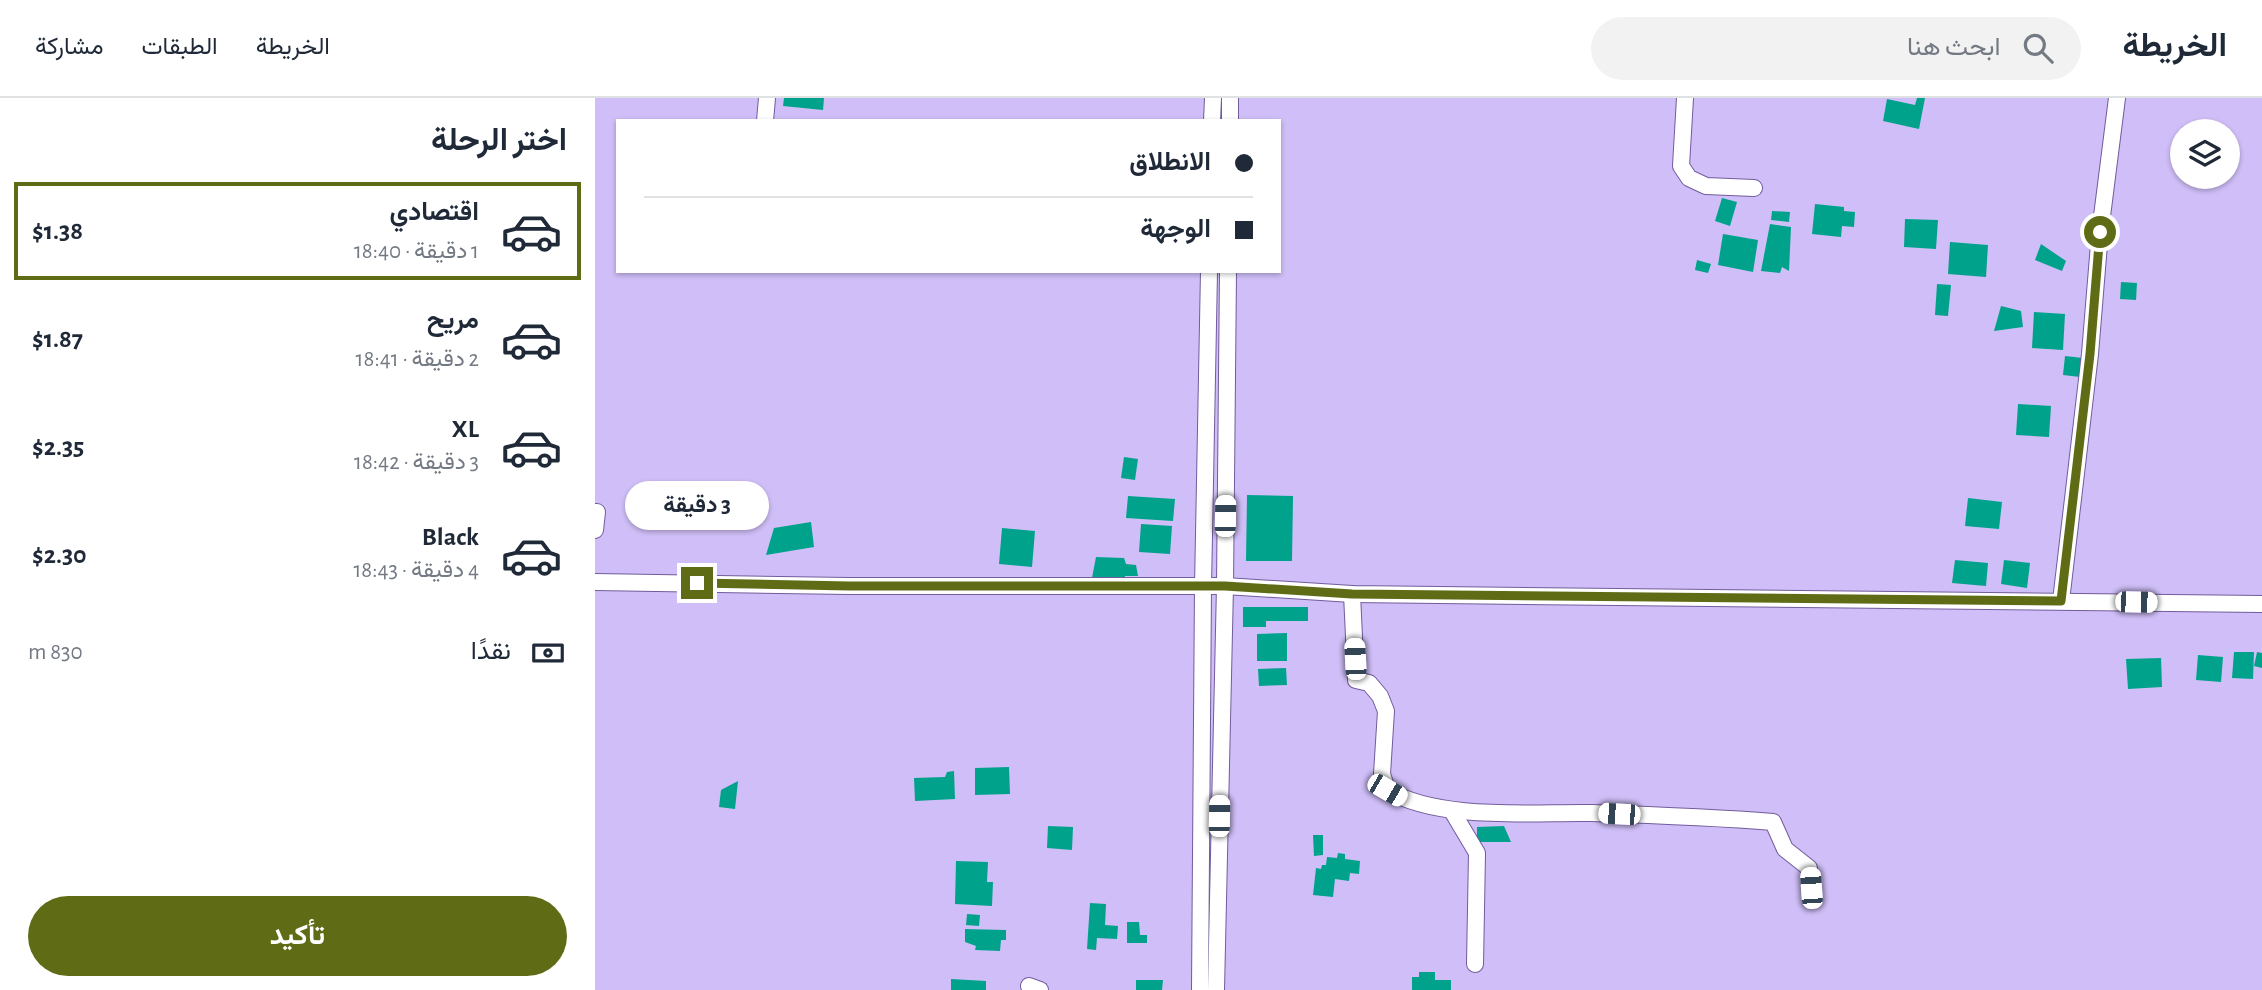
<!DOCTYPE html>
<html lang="ar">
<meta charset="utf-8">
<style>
body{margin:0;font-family:"Alegreya Sans",Vazirmatn,sans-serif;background:#f2f2f3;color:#1f2937;direction:rtl;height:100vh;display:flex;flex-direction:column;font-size:26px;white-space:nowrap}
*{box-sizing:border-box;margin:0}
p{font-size:23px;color:#747a83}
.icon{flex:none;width:38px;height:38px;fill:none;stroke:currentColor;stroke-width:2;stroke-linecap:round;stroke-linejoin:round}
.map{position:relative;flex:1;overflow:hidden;direction:ltr}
.details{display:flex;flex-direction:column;background:#fff;width:595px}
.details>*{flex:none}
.banner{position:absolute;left:21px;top:21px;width:665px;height:154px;border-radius:0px;box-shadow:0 2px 5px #0004;direction:rtl;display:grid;align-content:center;height:154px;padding:0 28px;background:#fff}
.controls{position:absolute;left:1575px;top:21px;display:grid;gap:14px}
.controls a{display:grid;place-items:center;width:70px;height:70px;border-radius:50%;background:#fff;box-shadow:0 2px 5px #0004;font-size:35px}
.end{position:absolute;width:32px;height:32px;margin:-16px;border:9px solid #5f6c15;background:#fff;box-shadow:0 0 0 4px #fff}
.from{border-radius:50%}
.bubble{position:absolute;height:49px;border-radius:24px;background:#fff;box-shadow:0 2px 5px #0004;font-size:23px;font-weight:700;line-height:49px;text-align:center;direction:rtl}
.car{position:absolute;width:21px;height:42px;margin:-21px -10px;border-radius:9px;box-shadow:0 0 5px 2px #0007;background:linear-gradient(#fff 24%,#345 0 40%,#fff 0 76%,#345 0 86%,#fff 0)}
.banner b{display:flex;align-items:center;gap:24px;height:66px;font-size:26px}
.banner b+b{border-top:2px solid #e0e1e3}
.banner i{width:18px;height:18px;background:#1f2937}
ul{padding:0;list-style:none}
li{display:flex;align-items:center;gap:21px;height:98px;margin:0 14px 10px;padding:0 14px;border:4px solid transparent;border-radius:0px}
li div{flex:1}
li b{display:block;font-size:26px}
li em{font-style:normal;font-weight:700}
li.selected{border-color:#5f6c15}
li>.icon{width:63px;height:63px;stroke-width:1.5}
h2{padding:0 28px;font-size:32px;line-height:84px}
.pay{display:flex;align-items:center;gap:18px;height:77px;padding:0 28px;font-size:26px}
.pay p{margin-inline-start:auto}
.cta{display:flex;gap:14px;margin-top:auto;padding:14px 28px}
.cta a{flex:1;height:80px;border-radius:42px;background:#5f6c15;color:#fff;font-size:28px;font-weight:700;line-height:80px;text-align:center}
header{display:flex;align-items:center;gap:42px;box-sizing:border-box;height:98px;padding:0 35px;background:#fff;border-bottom:2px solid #e0e1e3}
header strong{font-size:33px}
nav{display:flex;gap:38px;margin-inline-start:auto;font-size:24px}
.search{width:490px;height:63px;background:#f2f2f3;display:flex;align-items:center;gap:18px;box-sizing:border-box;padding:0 24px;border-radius:38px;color:#747a83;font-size:26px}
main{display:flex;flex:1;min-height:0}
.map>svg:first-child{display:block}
.building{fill:#00a28b}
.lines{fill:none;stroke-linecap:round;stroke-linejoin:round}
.minor-casing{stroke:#715c9c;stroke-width:18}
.minor{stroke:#fff;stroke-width:16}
.route{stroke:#5f6c15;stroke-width:9}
</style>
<header>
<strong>الخريطة</strong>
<div class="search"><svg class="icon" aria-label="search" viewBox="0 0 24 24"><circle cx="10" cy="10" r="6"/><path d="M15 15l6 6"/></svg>ابحث هنا</div>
<nav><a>الخريطة</a><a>الطبقات</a><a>مشاركة</a></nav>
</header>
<main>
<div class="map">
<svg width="1667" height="892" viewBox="0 0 1667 892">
<rect width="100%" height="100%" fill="#cfbef7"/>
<!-- building -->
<g class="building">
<path d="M 189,0 L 229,0 L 228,12 L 188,8 Z"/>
<path d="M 1322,0 L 1330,0 L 1324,31 L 1288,23 L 1292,1 L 1320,7 Z"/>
<path d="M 1127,100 L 1142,104 L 1135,128 L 1120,123 Z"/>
<path d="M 1220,106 L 1249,109 L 1249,113 L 1260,114 L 1259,129 L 1247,128 L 1246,139 L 1217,136 Z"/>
<path d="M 1177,113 L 1195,114 L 1194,124 L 1176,122 Z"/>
<path d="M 1310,121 L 1343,122 L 1341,151 L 1309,149 Z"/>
<path d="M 1175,126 L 1196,129 L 1194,173 L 1187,169 L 1185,175 L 1166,173 Z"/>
<path d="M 1128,136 L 1163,142 L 1158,174 L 1123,167 Z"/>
<path d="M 1355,144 L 1393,147 L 1391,179 L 1353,176 Z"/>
<path d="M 1446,146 L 1471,163 L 1467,173 L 1440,162 Z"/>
<path d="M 1102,162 L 1116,166 L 1113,175 L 1100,172 Z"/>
<path d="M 1526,184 L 1542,185 L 1541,202 L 1525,201 Z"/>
<path d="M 1342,186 L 1356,187 L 1353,218 L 1340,217 Z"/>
<path d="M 1406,208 L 1426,213 L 1428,229 L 1399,233 Z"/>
<path d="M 1439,214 L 1470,216 L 1468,252 L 1437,250 Z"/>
<path d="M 1470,258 L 1488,260 L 1485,279 L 1468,277 Z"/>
<path d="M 1423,306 L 1456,308 L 1454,339 L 1421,337 Z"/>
<path d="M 529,359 L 543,361 L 540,382 L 526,380 Z"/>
<path d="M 652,397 L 698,398 L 697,463 L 651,463 Z"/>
<path d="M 533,398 L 580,401 L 578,423 L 531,420 Z"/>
<path d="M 1373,400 L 1407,404 L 1404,431 L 1370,428 Z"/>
<path d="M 216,424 L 219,449 L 171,457 L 179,430 Z"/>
<path d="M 546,426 L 577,428 L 575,456 L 544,454 Z"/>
<path d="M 407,430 L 440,433 L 437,469 L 404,466 Z"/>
<path d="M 501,459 L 529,460 L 531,466 L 541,467 L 543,478 L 530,478 L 530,481 L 497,480 Z"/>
<path d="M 1360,462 L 1393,465 L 1391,488 L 1357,485 Z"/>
<path d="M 1409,462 L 1435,465 L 1432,490 L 1406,486 Z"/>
<path d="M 648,509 L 713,509 L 713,523 L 671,523 L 671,529 L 648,529 Z"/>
<path d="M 692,535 L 692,563 L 662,563 L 662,536 Z"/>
<path d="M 1639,554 L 1659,554 L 1658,581 L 1637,580 Z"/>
<path d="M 1662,554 L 1667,555 L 1667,570 L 1659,568 Z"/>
<path d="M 1603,557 L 1628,559 L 1626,584 L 1601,582 Z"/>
<path d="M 1566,560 L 1567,589 L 1533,591 L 1531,561 Z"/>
<path d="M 691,570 L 692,587 L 664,588 L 663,571 Z"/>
<path d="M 414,669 L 415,696 L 380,697 L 380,670 Z"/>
<path d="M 359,673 L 360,701 L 320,703 L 319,680 L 350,679 L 352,674 Z"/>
<path d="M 143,683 L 140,711 L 124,709 L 126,692 Z"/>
<path d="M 453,728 L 478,729 L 477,752 L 452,750 Z"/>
<path d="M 909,728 L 916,744 L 882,744 L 882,729 Z"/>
<path d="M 718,737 L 728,737 L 728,757 L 719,758 Z"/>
<path d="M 743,755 L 750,756 L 750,761 L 765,763 L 764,776 L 755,775 L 754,783 L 740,781 L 738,799 L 718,797 L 721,770 L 726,771 L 727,767 L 731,767 L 732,759 L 742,760 Z"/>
<path d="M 361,763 L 393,764 L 392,784 L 398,784 L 397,808 L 360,806 Z"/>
<path d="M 495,805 L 511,806 L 510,827 L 523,828 L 522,841 L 502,840 L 501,852 L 492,851 Z"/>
<path d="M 372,816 L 385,817 L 384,828 L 371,827 Z"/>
<path d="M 532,824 L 544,824 L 545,837 L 552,837 L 552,845 L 532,845 Z"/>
<path d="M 370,831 L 411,832 L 411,842 L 406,842 L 405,853 L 380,852 L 381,848 L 370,844 Z"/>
<path d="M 824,874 L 840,874 L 840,882 L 856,882 L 856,892 L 817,892 L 817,879 L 824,879 Z"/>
<path d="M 356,881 L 391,883 L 391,892 L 356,892 Z"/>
<path d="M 541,882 L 568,882 L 567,892 L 541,892 Z"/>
</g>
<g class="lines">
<!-- minor casing -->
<g class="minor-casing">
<g id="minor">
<path d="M 1090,0 L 1086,68 L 1094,80 L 1111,88 L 1159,90"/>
<path d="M 170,23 L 172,0"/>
<path d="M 617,23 L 618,0"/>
<path d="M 635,23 L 635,0"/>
<path d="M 0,414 L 2,414 L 0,432"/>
<path d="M 0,484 L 254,488 L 630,488 L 757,496 L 1667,506"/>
<path d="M 757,496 L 761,582 L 774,585 L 785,598 L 791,613 L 787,676 L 792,692 C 845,723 935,714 996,715 C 1057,717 1118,719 1178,724 L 1190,751 L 1214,770 L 1216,790"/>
<path d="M 1466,503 L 1495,256 L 1505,134 L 1522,0"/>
<path d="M 857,713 L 882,755 L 880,866"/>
<path d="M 434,888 L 445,892"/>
<path d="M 605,892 L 608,489 L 614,173"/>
<path d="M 621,892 L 630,488 L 633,173"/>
</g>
</g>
<!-- minor -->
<use href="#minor" class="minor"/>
</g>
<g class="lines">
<!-- route -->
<path class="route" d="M 102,485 L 254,488 L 630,488 L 757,496 L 1466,503 L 1495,256 L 1505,134"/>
</g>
</svg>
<div class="controls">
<a><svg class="icon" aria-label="layers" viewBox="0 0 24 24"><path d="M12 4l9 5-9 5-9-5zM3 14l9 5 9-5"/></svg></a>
</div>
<i class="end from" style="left:1505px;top:134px"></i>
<i class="end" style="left:102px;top:485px"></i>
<div class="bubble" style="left:30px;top:383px;width:144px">3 دقيقة</div>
<i class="car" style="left:630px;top:418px;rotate:1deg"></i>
<i class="car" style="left:1541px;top:504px;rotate:91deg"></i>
<i class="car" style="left:760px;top:561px;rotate:357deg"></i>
<i class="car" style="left:792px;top:692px;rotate:120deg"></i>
<i class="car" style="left:1024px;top:716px;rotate:273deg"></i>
<i class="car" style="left:624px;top:718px;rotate:1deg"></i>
<i class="car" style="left:1216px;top:790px;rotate:356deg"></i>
<div class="banner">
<b><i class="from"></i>الانطلاق</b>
<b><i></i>الوجهة</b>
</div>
</div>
<section class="details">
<h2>اختر الرحلة</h2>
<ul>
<li class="selected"><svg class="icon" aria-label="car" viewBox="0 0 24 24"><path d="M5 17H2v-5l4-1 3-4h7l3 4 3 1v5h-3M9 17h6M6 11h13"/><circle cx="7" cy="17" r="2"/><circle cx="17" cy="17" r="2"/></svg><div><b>اقتصادي</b><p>1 دقيقة · 18:40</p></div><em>$1.38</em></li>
<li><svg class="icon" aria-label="car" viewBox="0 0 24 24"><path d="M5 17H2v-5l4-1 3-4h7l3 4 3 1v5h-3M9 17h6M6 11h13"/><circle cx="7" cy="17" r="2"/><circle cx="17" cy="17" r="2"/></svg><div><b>مريح</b><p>2 دقيقة · 18:41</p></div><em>$1.87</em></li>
<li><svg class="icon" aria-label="car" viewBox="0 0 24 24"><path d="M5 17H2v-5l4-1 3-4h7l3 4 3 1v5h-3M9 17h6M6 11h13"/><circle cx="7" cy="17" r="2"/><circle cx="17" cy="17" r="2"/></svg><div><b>XL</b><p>3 دقيقة · 18:42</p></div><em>$2.35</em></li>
<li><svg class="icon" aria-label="car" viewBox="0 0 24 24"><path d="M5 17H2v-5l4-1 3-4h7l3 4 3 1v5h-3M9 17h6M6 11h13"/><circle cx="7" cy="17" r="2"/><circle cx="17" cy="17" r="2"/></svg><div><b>Black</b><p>4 دقيقة · 18:43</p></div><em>$2.30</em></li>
</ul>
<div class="pay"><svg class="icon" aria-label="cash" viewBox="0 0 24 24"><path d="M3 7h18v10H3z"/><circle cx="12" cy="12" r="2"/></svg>نقدًا<p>830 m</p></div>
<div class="cta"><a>تأكيد</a></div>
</section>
</main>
